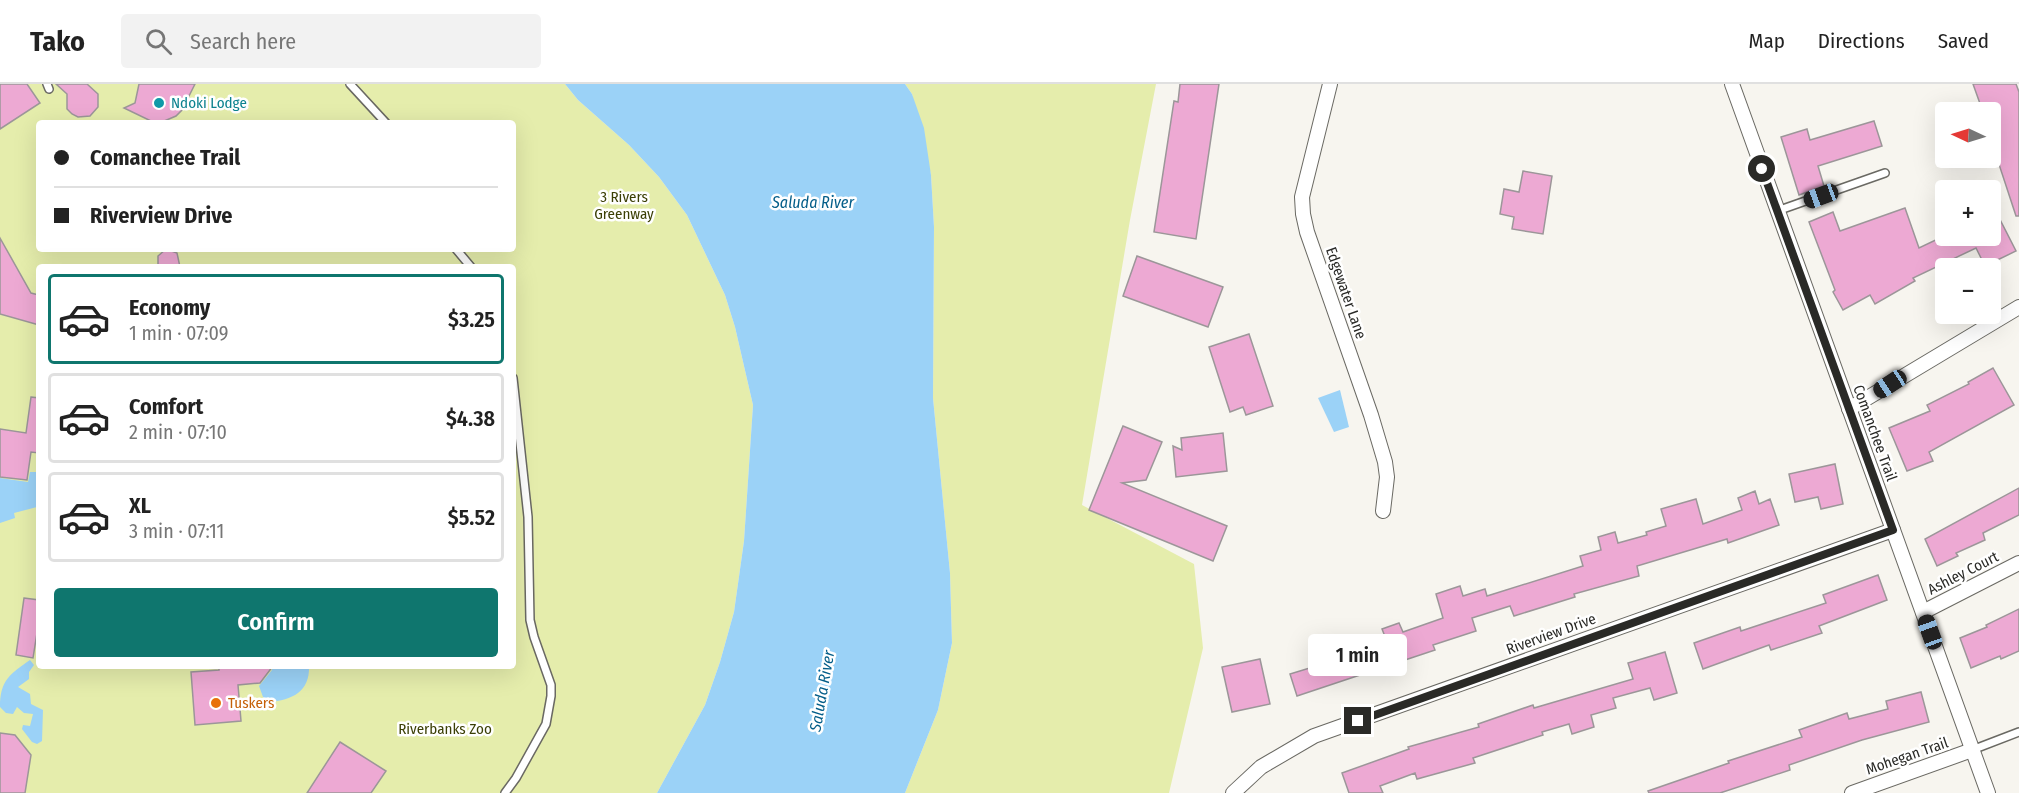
<!DOCTYPE html>
<meta charset="utf-8">
<style>
body{margin:0;font-family:"Fira Sans Condensed",sans-serif;background:#f2f2f2;color:#222;height:100vh;display:flex;flex-direction:column;font-size:22px;white-space:nowrap}
*{box-sizing:border-box;margin:0}
p{font-size:20px;color:#767676}
.icon{flex:none;width:33px;height:33px;fill:none;stroke:currentColor;stroke-width:2;stroke-linecap:round;stroke-linejoin:round}
.map{position:relative;flex:1;overflow:hidden}
.drawer{position:absolute;left:36px;top:180px;width:480px;height:405px;display:flex;flex-direction:column;background:#fff;border-radius:6px;box-shadow:0 6px 24px #0002}
.drawer>*{flex:none}
.top-card{position:absolute;left:36px;top:36px;width:480px;height:132px;border-radius:6px;box-shadow:0 6px 24px #0002;display:grid;align-content:center;height:132px;padding:0 18px;background:#fff}
.needle{width:39px;rotate:274deg}
.buttons{position:absolute;left:1935px;top:18px;display:grid;gap:12px}
.buttons a{display:grid;place-items:center;width:66px;height:66px;border-radius:6px;background:#fff;box-shadow:0 6px 24px #0002;font-size:30px}
.end{position:absolute;width:27px;height:27px;margin:-14px;border:8px solid #2a2a27;background:#fff;box-shadow:0 0 0 3px #fff}
.from{border-radius:50%}
.bubble{position:absolute;height:42px;border-radius:6px;background:#fff;box-shadow:0 6px 24px #0002;font-size:20px;font-weight:600;line-height:42px;text-align:center}
.car{position:absolute;width:18px;height:36px;margin:-18px -9px;border-radius:8px;box-shadow:0 0 4px 2px #0007;background:linear-gradient(#222 24%,#8ab4d8 0 40%,#222 0 76%,#8ab4d8 0 86%,#222 0)}
.top-card b{display:flex;align-items:center;gap:21px;height:57px;font-size:22px}
.top-card b+b{border-top:2px solid #e0e0e0}
.top-card i{width:15px;height:15px;background:#222}
ul{padding:10px 0 0;list-style:none}
li{display:flex;align-items:center;gap:18px;height:90px;margin:0 12px 9px;padding:0 6px;border:3px solid #e0e0e0;border-radius:6px}
li div{flex:1}
li b{display:block;font-size:22px}
li em{font-style:normal;font-weight:600}
li.selected{border-color:#0f766e}
li>.icon{width:54px;height:54px;stroke-width:1.5}
.cta{display:flex;gap:12px;margin-top:auto;padding:12px 18px}
.cta a{flex:1;height:69px;border-radius:6px;background:#0f766e;color:#fff;font-size:24px;font-weight:600;line-height:69px;text-align:center}
header{display:flex;align-items:center;gap:36px;box-sizing:border-box;height:84px;padding:0 30px;background:#fff;border-bottom:2px solid #e0e0e0}
header strong{font-size:28px}
nav{display:flex;gap:33px;margin-inline-start:auto;font-size:21px}
.search{width:420px;height:54px;background:#f2f2f2;display:flex;align-items:center;gap:15px;box-sizing:border-box;padding:0 21px;border-radius:6px;color:#767676;font-size:22px}
.map>svg:first-child{display:block}
.green{fill:#e5edac;fill-rule:evenodd}
.water{fill:#9bd2f7}
.building{fill:#eda9d3;stroke:#9c9699;stroke-width:1.5}
.lines{fill:none;stroke-linecap:round;stroke-linejoin:round}
.service-casing{stroke:#6a6963;stroke-width:10}
.minor-casing{stroke:#6a6963;stroke-width:16}
.service{stroke:#fff;stroke-width:7}
.minor{stroke:#fff;stroke-width:14}
.route{stroke:#2a2a27;stroke-width:8}
.culture-dot{fill:#0f9aa8;stroke:#fff;stroke-width:2}
.food-dot{fill:#e8710a;stroke:#fff;stroke-width:2}
.labels{text-anchor:middle;dominant-baseline:central;stroke-width:5;stroke-linejoin:round;paint-order:stroke}
.culture-label{font-size:15px;fill:#0d838f;stroke:#fff;text-anchor:start}
.park-label{font-size:15px;fill:#3b3f05;stroke:#fff}
.street-label{font-size:15px;fill:#2a2a27;stroke:#fff}
.food-label{font-size:15px;fill:#c56008;stroke:#fff;text-anchor:start}
.water-label{font-size:16px;font-style:italic;fill:#045e89;stroke:#fff}
</style>
<header>
<strong>Tako</strong>
<div class="search"><svg class="icon" aria-label="search" viewBox="0 0 24 24"><circle cx="10" cy="10" r="6"/><path d="M15 15l6 6"/></svg>Search here</div>
<nav><a>Map</a><a>Directions</a><a>Saved</a></nav>
</header>
<div class="map">
<svg width="2019" height="709" viewBox="0 0 2019 709">
<rect width="100%" height="100%" fill="#f7f5ef"/>
<!-- green -->
<g class="green">
<path d="M 0,0 L 565,0 L 578,16 L 629,61 L 659,93 L 687,131 L 725,211 L 735,243 L 753,321 L 744,457 L 734,528 L 720,578 L 705,621 L 657,709 L 0,709 ZM 39,39 L 513,39 L 513,165 L 39,165 ZM 39,183 L 513,183 L 513,582 L 39,582 Z"/>
<path d="M 905,0 L 1156,0 L 1130,136 L 1082,421 L 1194,480 L 1203,564 L 1169,709 L 905,709 L 938,626 L 952,559 L 950,489 L 933,314 L 934,143 L 931,91 L 912,10 Z"/>
</g>
<!-- water -->
<g class="water">
<path d="M 565,0 L 905,0 L 912,10 L 924,44 L 931,91 L 934,143 L 933,314 L 950,489 L 952,559 L 938,626 L 905,709 L 657,709 L 705,621 L 720,578 L 734,528 L 744,457 L 753,321 L 735,243 L 725,211 L 687,131 L 659,93 L 629,61 L 578,16 Z"/>
<path d="M 1340,306 L 1349,343 L 1334,348 L 1318,314 Z"/>
<path d="M 30,388 L 39,388 L 39,417 L 36,418 L 37,423 L 14,429 L 15,434 L 0,439 L 0,394 L 28,398 Z"/>
<path d="M 30,576 L 34,581 L 29,588 L 29,595 L 18,603 L 30,610 L 31,620 L 43,626 L 42,657 L 37,660 L 32,658 L 22,645 L 23,641 L 30,642 L 33,630 L 24,629 L 17,623 L 13,630 L 6,629 L 0,623 C 0,596 10,590 30,576 Z"/>
<path d="M 272,582 L 309,582 C 310,608 292,616 269,618 L 263,613 L 259,602 L 272,586 Z"/>
</g>
<!-- building -->
<g class="building">
<path d="M 0,0 L 27,0 L 40,19 L 0,45 Z"/>
<path d="M 56,0 L 87,0 L 98,10 L 98,23 L 90,32 L 78,33 L 72,30 L 67,25 L 67,10 Z"/>
<path d="M 139,0 L 195,0 L 182,26 L 176,32 L 162,38 L 153,38 L 124,24 L 135,19 Z"/>
<path d="M 1180,0 L 1219,0 L 1196,155 L 1154,148 L 1174,17 L 1178,18 Z"/>
<path d="M 1973,0 L 2016,0 L 2019,8 L 2019,132 L 2016,132 L 1990,53 L 1990,28 L 1983,28 Z"/>
<path d="M 1874,37 L 1882,62 L 1818,82 L 1824,102 L 1799,111 L 1781,53 L 1807,45 L 1810,56 Z"/>
<path d="M 1523,87 L 1552,92 L 1543,150 L 1512,145 L 1514,133 L 1500,130 L 1504,105 L 1519,108 Z"/>
<path d="M 1990,116 L 2016,167 L 1985,182 L 1976,164 L 1913,194 L 1915,197 L 1875,220 L 1870,211 L 1843,226 L 1833,208 L 1835,206 L 1809,138 L 1833,128 L 1840,147 L 1905,124 L 1919,164 L 1944,152 L 1990,152 Z"/>
<path d="M 0,154 L 31,209 L 39,211 L 39,241 L 0,230 Z"/>
<path d="M 166,165 L 177,169 L 180,183 L 158,183 L 158,172 Z"/>
<path d="M 1137,172 L 1223,203 L 1208,243 L 1123,212 Z"/>
<path d="M 1249,250 L 1273,322 L 1246,331 L 1243,323 L 1230,328 L 1209,263 Z"/>
<path d="M 1993,284 L 2014,321 L 1929,368 L 1933,377 L 1907,387 L 1889,344 L 1930,327 L 1927,321 L 1969,300 L 1968,298 Z"/>
<path d="M 31,313 L 39,314 L 39,369 L 31,368 L 27,396 L 0,393 L 0,345 L 26,349 Z"/>
<path d="M 1123,342 L 1162,358 L 1146,396 L 1122,399 L 1227,442 L 1213,477 L 1089,426 Z"/>
<path d="M 1223,349 L 1227,387 L 1176,393 L 1173,362 L 1182,366 L 1181,354 Z"/>
<path d="M 1835,380 L 1843,420 L 1821,425 L 1818,413 L 1795,418 L 1789,390 Z"/>
<path d="M 2019,404 L 2019,431 L 1983,449 L 1985,456 L 1956,469 L 1958,472 L 1937,482 L 1925,455 Z"/>
<path d="M 1755,407 L 1759,420 L 1770,415 L 1779,441 L 1728,459 L 1727,455 L 1637,482 L 1639,492 L 1574,510 L 1575,513 L 1514,532 L 1510,522 L 1472,534 L 1476,547 L 1433,561 L 1435,566 L 1297,612 L 1290,590 L 1313,583 L 1310,572 L 1325,567 L 1327,575 L 1386,555 L 1382,545 L 1399,539 L 1403,548 L 1443,534 L 1436,510 L 1460,502 L 1463,512 L 1485,505 L 1487,512 L 1583,482 L 1580,472 L 1601,466 L 1598,453 L 1615,448 L 1618,459 L 1647,451 L 1646,448 L 1666,442 L 1661,425 L 1696,415 L 1703,440 L 1742,426 L 1738,414 Z"/>
<path d="M 1878,491 L 1887,516 L 1819,542 L 1822,549 L 1771,566 L 1769,561 L 1703,585 L 1694,559 L 1740,543 L 1741,547 L 1826,519 L 1823,511 Z"/>
<path d="M 24,514 L 39,516 L 39,549 L 37,549 L 33,574 L 16,571 Z"/>
<path d="M 2019,525 L 2019,567 L 2001,575 L 2000,572 L 1971,584 L 1960,554 L 1987,543 L 1986,541 Z"/>
<path d="M 1665,568 L 1677,609 L 1654,616 L 1650,604 L 1613,614 L 1616,624 L 1591,631 L 1594,643 L 1572,650 L 1569,640 L 1542,648 L 1543,651 L 1473,674 L 1475,679 L 1417,695 L 1415,689 L 1380,702 L 1383,709 L 1349,709 L 1342,689 L 1409,665 L 1408,663 L 1479,643 L 1478,640 L 1533,621 L 1534,624 L 1633,595 L 1628,579 Z"/>
<path d="M 1260,575 L 1270,620 L 1232,628 L 1222,583 Z"/>
<path d="M 219,582 L 273,582 L 260,599 L 238,601 L 241,637 L 195,641 L 191,588 L 219,586 Z"/>
<path d="M 1921,608 L 1929,638 L 1862,656 L 1789,681 L 1790,686 L 1720,709 L 1649,709 L 1648,707 L 1729,679 L 1728,677 L 1802,653 L 1799,646 L 1847,629 L 1849,635 L 1888,625 L 1886,617 Z"/>
<path d="M 0,649 L 15,651 L 31,671 L 25,709 L 0,709 Z"/>
<path d="M 340,658 L 386,687 L 371,709 L 307,709 Z"/>
</g>
<g class="lines">
<!-- service casing -->
<g class="service-casing">
<g id="service">
<path d="M 47,0 L 49,5"/>
<path d="M 350,0 L 386,39"/>
<path d="M 1777,127 L 1885,89"/>
<path d="M 456,165 L 471,183"/>
<path d="M 1972,666 L 2019,648"/>
<path d="M 505,709 L 516,694 L 546,640 L 551,612 L 551,601 L 534,553 L 530,536 L 528,433 L 513,294"/>
</g>
</g>
<!-- minor casing -->
<g class="minor-casing">
<g id="minor">
<path d="M 1330,0 L 1302,113 L 1303,130 L 1307,148 L 1371,331 L 1385,378 L 1387,393 L 1383,427"/>
<path d="M 1732,0 L 1988,709"/>
<path d="M 1849,325 L 2019,223"/>
<path d="M 1923,528 L 2019,479"/>
<path d="M 1233,709 L 1261,683 L 1314,652 L 1893,446"/>
<path d="M 1852,709 L 1972,666"/>
</g>
</g>
<!-- service -->
<use href="#service" class="service"/>
<!-- minor -->
<use href="#minor" class="minor"/>
</g>
<g class="lines">
<!-- route -->
<path class="route" d="M 1358,637 L 1893,446 L 1762,85"/>
</g>
<!-- markers -->
<circle class="culture-dot" cx="159" cy="19" r="6"/>
<circle class="food-dot" cx="216" cy="619" r="6"/>
<g class="labels">
<!-- culture labels -->
<g class="culture-label">
<text x="171" y="19">Ndoki Lodge</text>
</g>
<!-- park labels -->
<g class="park-label">
<text x="624" y="113">3 Rivers<tspan x="624" dy="17">Greenway</tspan></text>
<text x="445" y="645">Riverbanks Zoo</text>
</g>
<!-- street labels -->
<g class="street-label">
<text transform="translate(1346 209) rotate(71)">Edgewater Lane</text>
<text transform="translate(1875 349) rotate(70)">Comanchee Trail</text>
<text transform="translate(1963 489) rotate(-27)">Ashley Court</text>
<text transform="translate(1551 550) rotate(-20)">Riverview Drive</text>
<text transform="translate(1907 672) rotate(-19)">Mohegan Trail</text>
</g>
<!-- food labels -->
<g class="food-label">
<text x="228" y="619">Tuskers</text>
</g>
<!-- water labels -->
<g class="water-label">
<text x="813" y="118">Saluda River</text>
<text transform="translate(822 607) rotate(-80)">Saluda River</text>
</g>
</g>
</svg>
<div class="buttons">
<a><svg class="needle" viewBox="-14 -14 28 28"><path d="M0-13l5 13h-10z" fill="#e53935"/><path d="M0 13l5-13h-10z" fill="#767676"/></svg></a>
<a>+</a>
<a>−</a>
</div>
<i class="end from" style="left:1762px;top:85px"></i>
<i class="end" style="left:1358px;top:637px"></i>
<div class="bubble" style="left:1308px;top:550px;width:99px">1 min</div>
<i class="car" style="left:1821px;top:112px;rotate:250deg"></i>
<i class="car" style="left:1890px;top:300px;rotate:237deg"></i>
<i class="car" style="left:1930px;top:548px;rotate:340deg"></i>
<div class="top-card">
<b><i class="from"></i>Comanchee Trail</b>
<b><i></i>Riverview Drive</b>
</div>
<section class="drawer">
<ul>
<li class="selected"><svg class="icon" aria-label="car" viewBox="0 0 24 24"><path d="M5 17H2v-5l4-1 3-4h7l3 4 3 1v5h-3M9 17h6M6 11h13"/><circle cx="7" cy="17" r="2"/><circle cx="17" cy="17" r="2"/></svg><div><b>Economy</b><p>1 min · 07:09</p></div><em>$3.25</em></li>
<li><svg class="icon" aria-label="car" viewBox="0 0 24 24"><path d="M5 17H2v-5l4-1 3-4h7l3 4 3 1v5h-3M9 17h6M6 11h13"/><circle cx="7" cy="17" r="2"/><circle cx="17" cy="17" r="2"/></svg><div><b>Comfort</b><p>2 min · 07:10</p></div><em>$4.38</em></li>
<li><svg class="icon" aria-label="car" viewBox="0 0 24 24"><path d="M5 17H2v-5l4-1 3-4h7l3 4 3 1v5h-3M9 17h6M6 11h13"/><circle cx="7" cy="17" r="2"/><circle cx="17" cy="17" r="2"/></svg><div><b>XL</b><p>3 min · 07:11</p></div><em>$5.52</em></li>
</ul>
<div class="cta"><a>Confirm</a></div>
</section>
</div>
